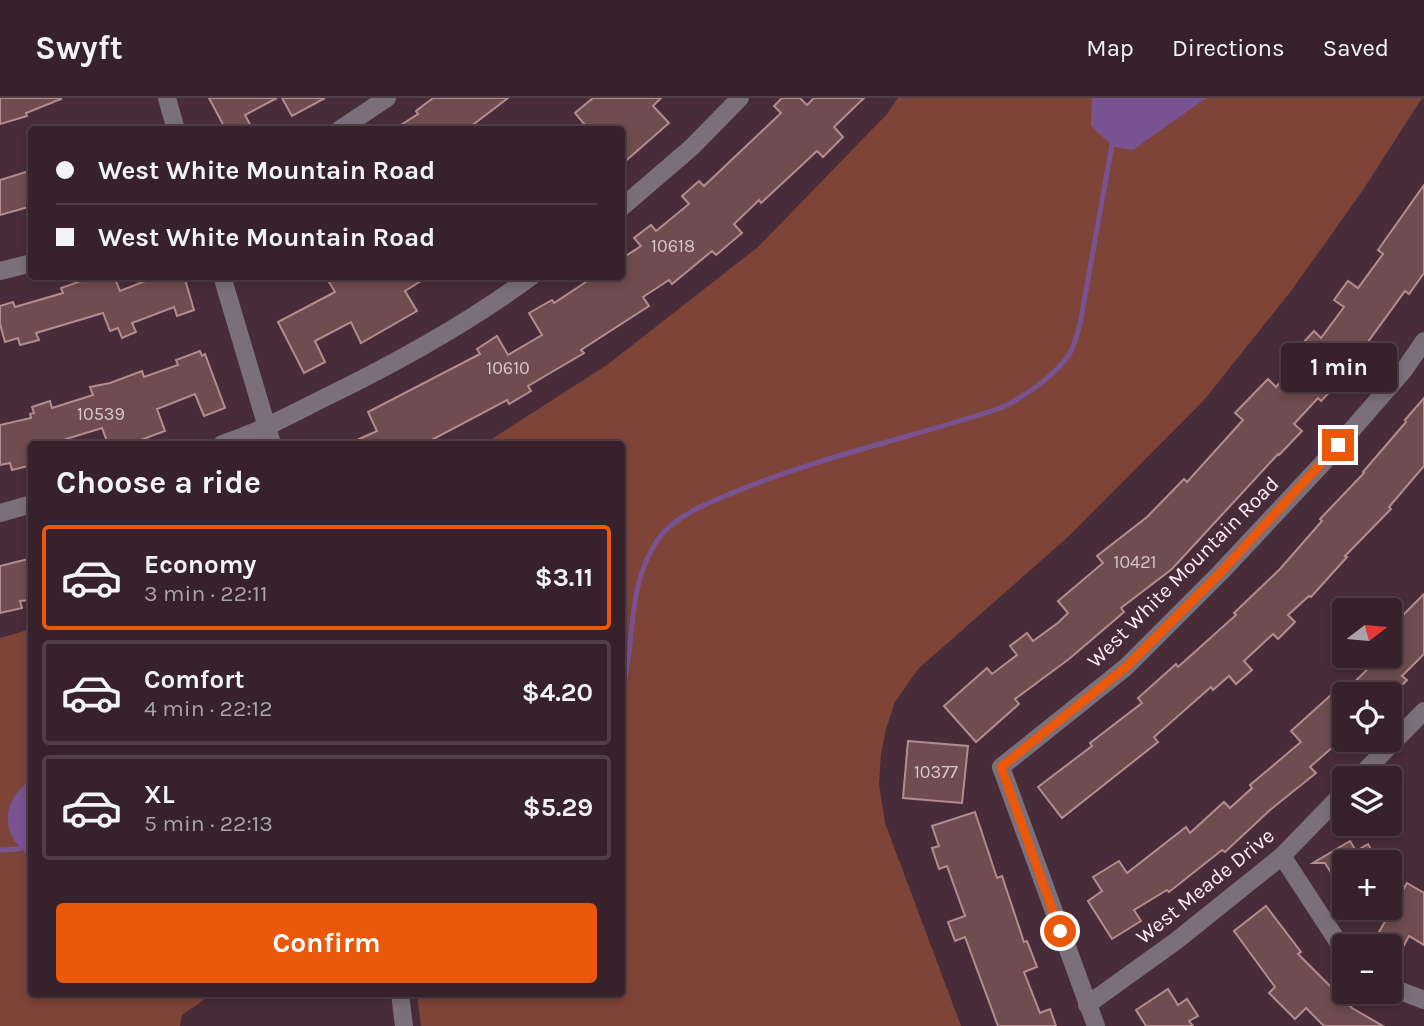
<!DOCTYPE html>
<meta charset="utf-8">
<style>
body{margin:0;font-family:Karla,sans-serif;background:#3e2933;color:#f1f3f6;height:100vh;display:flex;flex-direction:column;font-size:26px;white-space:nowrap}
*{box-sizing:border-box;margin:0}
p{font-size:23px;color:#aaa3a9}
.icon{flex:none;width:38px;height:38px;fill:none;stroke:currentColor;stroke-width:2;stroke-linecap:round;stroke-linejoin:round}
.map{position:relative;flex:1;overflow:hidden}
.sheet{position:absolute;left:28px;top:343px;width:597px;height:556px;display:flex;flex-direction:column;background:#37212b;border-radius:7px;box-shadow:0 4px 10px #0003,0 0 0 2px #513e47}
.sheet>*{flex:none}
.top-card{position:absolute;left:28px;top:28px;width:597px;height:154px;border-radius:7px;box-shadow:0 4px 10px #0003,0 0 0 2px #513e47;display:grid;align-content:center;height:154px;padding:0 28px;background:#37212b}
.needle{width:46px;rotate:74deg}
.tools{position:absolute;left:1332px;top:500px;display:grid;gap:14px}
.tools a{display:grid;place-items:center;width:70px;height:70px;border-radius:7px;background:#37212b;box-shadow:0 4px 10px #0003,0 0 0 2px #513e47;font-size:35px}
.end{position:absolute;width:32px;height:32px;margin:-16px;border:9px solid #ea580c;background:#fff;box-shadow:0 0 0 4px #fff}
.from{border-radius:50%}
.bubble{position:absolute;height:49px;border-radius:7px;background:#37212b;box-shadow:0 4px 10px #0003,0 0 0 2px #513e47;font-size:23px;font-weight:700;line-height:49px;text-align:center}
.top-card b{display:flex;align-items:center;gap:24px;height:66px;font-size:26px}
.top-card b+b{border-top:2px solid #513e47}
.top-card i{width:18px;height:18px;background:#f1f3f6}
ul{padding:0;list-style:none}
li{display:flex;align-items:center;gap:21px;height:105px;margin:0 14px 10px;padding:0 14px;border:4px solid #513e47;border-radius:7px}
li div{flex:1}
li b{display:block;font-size:26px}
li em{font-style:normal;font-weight:700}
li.active{border-color:#ea580c}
li>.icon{width:63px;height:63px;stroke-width:1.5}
h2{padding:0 28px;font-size:32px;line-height:84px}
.action{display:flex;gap:14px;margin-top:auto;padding:14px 28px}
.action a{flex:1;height:80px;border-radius:7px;background:#ea580c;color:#fff;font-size:28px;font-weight:700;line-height:80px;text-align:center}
header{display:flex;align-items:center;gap:42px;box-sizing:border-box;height:98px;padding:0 35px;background:#37212b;border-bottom:2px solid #513e47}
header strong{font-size:33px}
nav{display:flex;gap:38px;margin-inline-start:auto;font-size:24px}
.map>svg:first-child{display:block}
.green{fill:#7f4438}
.water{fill:#795291}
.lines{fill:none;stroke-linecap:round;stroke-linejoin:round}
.stream{stroke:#795291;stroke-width:5}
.building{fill:#6e4c4f;stroke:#b38c90;stroke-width:2}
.minor{stroke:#7b6f79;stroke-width:18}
.route{stroke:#ea580c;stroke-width:9}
.labels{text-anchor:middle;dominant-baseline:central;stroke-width:5;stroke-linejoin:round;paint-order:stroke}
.number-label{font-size:18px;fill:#dac6cb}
.street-label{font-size:21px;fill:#feeef4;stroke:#492c39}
</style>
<header>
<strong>Swyft</strong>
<nav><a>Map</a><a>Directions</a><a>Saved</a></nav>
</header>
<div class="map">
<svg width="1424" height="928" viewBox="0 0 1424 928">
<rect width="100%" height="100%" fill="#492c39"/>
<!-- green -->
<g class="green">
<path d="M 898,0 L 1422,0 L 1363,92 L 1291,193 L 1204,302 L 1069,438 L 918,571 L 895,604 L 886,631 L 881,656 L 879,686 L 885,725 L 961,928 L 421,928 L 417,896 L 621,896 L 621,346 L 484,346 L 607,267 L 758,149 L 887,16 Z"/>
<path d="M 31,531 L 32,896 L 212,896 L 182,917 L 180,928 L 0,928 L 0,540 Z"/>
</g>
<!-- water -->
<g class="water">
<path d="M 1092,0 L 1206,0 L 1133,52 L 1114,49 L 1091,28 Z"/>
<path d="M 31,681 L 31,760 C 0,736 0,705 31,681 Z"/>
</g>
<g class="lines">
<!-- stream -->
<g class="stream">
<path d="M 621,598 C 635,552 627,501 649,457 C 652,450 658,441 663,435 C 681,415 713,403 737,393 C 823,358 913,339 1001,310 C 1023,300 1060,274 1071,253 C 1075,244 1078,235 1080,226 L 1112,47 L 1114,43"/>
<path d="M 0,752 L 19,751"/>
</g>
</g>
<!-- building -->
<g class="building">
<path d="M 0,0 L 61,0 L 61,1 L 26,15 L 27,18 L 0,26 Z"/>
<path d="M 209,0 L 277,0 L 245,17 L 253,32 L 226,32 Z"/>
<path d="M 282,0 L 325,0 L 292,18 Z"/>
<path d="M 433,0 L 508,0 L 466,32 L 393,32 L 418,16 L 416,13 Z"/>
<path d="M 593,0 L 661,0 L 653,8 L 669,25 L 621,67 L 621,32 L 589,32 L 575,15 Z"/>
<path d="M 782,0 L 800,0 L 807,7 L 814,0 L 864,0 L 834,29 L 843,39 L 823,59 L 817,53 L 761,105 L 759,102 L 734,126 L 742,135 L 716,157 L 712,153 L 672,186 L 669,182 L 643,199 L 649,208 L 581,252 L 584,255 L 528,288 L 531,293 L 509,306 L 507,302 L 424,346 L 348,346 L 377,333 L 368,314 L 480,256 L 477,251 L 497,238 L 508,257 L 542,237 L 529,215 L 552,202 L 554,205 L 595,178 L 621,178 L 621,161 L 641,148 L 634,140 L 651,127 L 656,133 L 689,106 L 682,98 L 699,83 L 704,88 L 781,15 L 774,8 Z"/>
<path d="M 32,72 L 32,108 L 0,117 L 0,82 Z"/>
<path d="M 1424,87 L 1424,175 L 1409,196 L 1405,193 L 1357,259 L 1360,262 L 1321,303 L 1318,300 L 1294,326 L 1302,333 L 1279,357 L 1278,356 L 1172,471 L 1121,510 L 1124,514 L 1069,561 L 1015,601 L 1019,606 L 976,644 L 944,608 L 987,570 L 992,576 L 1017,557 L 1010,548 L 1027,535 L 1033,543 L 1059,524 L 1068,515 L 1058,503 L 1103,465 L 1097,458 L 1147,419 L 1184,381 L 1187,384 L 1243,322 L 1235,315 L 1268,281 L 1276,289 L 1298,265 L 1291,258 L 1314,233 L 1321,240 L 1344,209 L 1334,202 L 1348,183 L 1358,190 L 1383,156 L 1378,152 Z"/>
<path d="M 95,178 L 114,178 L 120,193 L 158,178 L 184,178 L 194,212 L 177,218 L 174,209 L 132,225 L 136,234 L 122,240 L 118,230 L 110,233 L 103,215 L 36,235 L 39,242 L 20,247 L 18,240 L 5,244 L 0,226 L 0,208 L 13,204 L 15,209 L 63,195 L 61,190 Z"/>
<path d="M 340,178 L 429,178 L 405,193 L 417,213 L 361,245 L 351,224 L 315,243 L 325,264 L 304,275 L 278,224 L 335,194 L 329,184 Z"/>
<path d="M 200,253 L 202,258 L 205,256 L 225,310 L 204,318 L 195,296 L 157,311 L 165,333 L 138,343 L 126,346 L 108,346 L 102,330 L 63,342 L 64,346 L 32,346 L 32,367 L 12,372 L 10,365 L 0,367 L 0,327 L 31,320 L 30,316 L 34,315 L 32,309 L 50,303 L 52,310 L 93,297 L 90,289 L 110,285 L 142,273 L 144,279 L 178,267 L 176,262 Z"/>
<path d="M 1424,300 L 1424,368 L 1389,409 L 1391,411 L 1345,458 L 1347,459 L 1311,499 L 1309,498 L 1288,517 L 1295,524 L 1278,541 L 1273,536 L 1244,563 L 1252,572 L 1236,586 L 1229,578 L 1213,592 L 1211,589 L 1154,639 L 1158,644 L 1062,720 L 1038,689 L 1092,648 L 1090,645 L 1142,605 L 1138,600 L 1176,566 L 1178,569 L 1236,517 L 1234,515 L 1280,471 L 1322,423 L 1320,421 L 1364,375 L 1363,374 L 1406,324 L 1405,322 Z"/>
<path d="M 32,460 L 32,502 L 20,503 L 22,510 L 0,515 L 0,468 Z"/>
<path d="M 1424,496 L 1424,556 L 1402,578 L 1407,582 L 1392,597 L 1344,597 L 1344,639 L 1310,669 L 1316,675 L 1270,712 L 1225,754 L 1222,752 L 1169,794 L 1167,792 L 1134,812 L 1141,823 L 1112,841 L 1088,803 L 1102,793 L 1093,779 L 1119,763 L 1127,775 L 1186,729 L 1190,735 L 1224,704 L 1230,710 L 1252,690 L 1250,687 L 1301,644 L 1291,633 L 1330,598 L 1335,603 L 1381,558 L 1390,558 L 1390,516 L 1397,523 Z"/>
<path d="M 908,643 L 968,648 L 962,705 L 903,700 Z"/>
<path d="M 975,714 L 997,780 L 1002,778 L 1024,844 L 1027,843 L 1037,869 L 1024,874 L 1040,915 L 1050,911 L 1056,928 L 998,928 L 965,839 L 955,843 L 948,824 L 965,818 L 947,768 L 939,771 L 932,750 L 939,748 L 932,728 Z"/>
<path d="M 1350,743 L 1356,753 L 1368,746 L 1379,765 L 1344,765 L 1344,796 L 1325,765 L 1313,765 Z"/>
<path d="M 1407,785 L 1424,795 L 1424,847 L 1409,838 L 1403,849 L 1379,834 Z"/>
<path d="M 1266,808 L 1301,854 L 1298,856 L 1352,910 L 1383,928 L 1324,928 L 1306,910 L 1295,921 L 1269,895 L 1275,889 L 1234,833 Z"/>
<path d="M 1168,891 L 1178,907 L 1187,901 L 1198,918 L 1189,923 L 1193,928 L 1146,928 L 1136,912 Z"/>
</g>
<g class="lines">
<!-- minor -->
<g class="minor">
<path d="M 167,0 L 176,32"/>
<path d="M 339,32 L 387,0"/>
<path d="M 621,110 L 692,49 L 740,0"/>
<path d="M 0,173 L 32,165"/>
<path d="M 222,178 L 272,346"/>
<path d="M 222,346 C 257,335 290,317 324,300 C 396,265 467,226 532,178"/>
<path d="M 0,415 L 32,406"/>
<path d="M 1357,681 L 1424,613"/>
<path d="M 1282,758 L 1344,853"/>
<path d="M 1390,889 L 1424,902"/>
<path d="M 400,896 L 404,928"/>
<path d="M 1087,907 L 1176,843 L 1282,758 L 1344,694"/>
<path d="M 1096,928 L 1001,669 L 1126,569 L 1221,474 L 1322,366 L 1404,272 L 1424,243"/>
</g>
</g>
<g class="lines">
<!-- route -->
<path class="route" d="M 1060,833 L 1001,669 L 1126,569 L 1221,474 L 1338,347"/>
</g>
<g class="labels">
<!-- number labels -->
<g class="number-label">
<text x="673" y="148">10618</text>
<text x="508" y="270">10610</text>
<text x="101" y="316">10539</text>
<text x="1135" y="464">10421</text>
<text x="936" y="674">10377</text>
</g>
<!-- street labels -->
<g class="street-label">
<text transform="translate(1183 474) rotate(-45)">West White Mountain Road</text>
<text transform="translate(1205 788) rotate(-39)">West Meade Drive</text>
</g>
</g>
</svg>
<div class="tools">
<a><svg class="needle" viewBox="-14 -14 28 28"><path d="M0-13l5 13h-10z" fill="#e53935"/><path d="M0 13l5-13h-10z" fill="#aaa3a9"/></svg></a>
<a><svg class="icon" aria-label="locate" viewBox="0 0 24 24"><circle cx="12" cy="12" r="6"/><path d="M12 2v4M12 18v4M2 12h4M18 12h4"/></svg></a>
<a><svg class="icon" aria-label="layers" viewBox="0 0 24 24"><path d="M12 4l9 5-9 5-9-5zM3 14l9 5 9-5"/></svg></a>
<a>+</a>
<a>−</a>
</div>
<i class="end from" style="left:1060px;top:833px"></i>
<i class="end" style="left:1338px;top:347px"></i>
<div class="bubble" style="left:1281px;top:245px;width:116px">1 min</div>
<div class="top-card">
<b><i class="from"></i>West White Mountain Road</b>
<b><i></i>West White Mountain Road</b>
</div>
<section class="sheet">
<h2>Choose a ride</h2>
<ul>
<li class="active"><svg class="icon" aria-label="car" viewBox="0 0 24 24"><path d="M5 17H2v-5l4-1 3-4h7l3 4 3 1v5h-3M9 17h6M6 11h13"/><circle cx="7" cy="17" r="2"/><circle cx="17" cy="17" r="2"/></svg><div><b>Economy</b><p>3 min · 22:11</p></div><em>$3.11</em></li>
<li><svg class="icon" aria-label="car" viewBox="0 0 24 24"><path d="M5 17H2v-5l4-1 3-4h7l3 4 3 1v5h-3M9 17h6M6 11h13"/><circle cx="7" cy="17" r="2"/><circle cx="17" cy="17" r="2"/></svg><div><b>Comfort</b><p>4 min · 22:12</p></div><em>$4.20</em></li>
<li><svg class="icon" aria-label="car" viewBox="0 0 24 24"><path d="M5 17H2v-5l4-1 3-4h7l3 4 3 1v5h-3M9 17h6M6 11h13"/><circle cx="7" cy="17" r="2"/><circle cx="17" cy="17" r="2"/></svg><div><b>XL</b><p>5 min · 22:13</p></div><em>$5.29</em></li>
</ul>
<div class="action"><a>Confirm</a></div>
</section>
</div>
